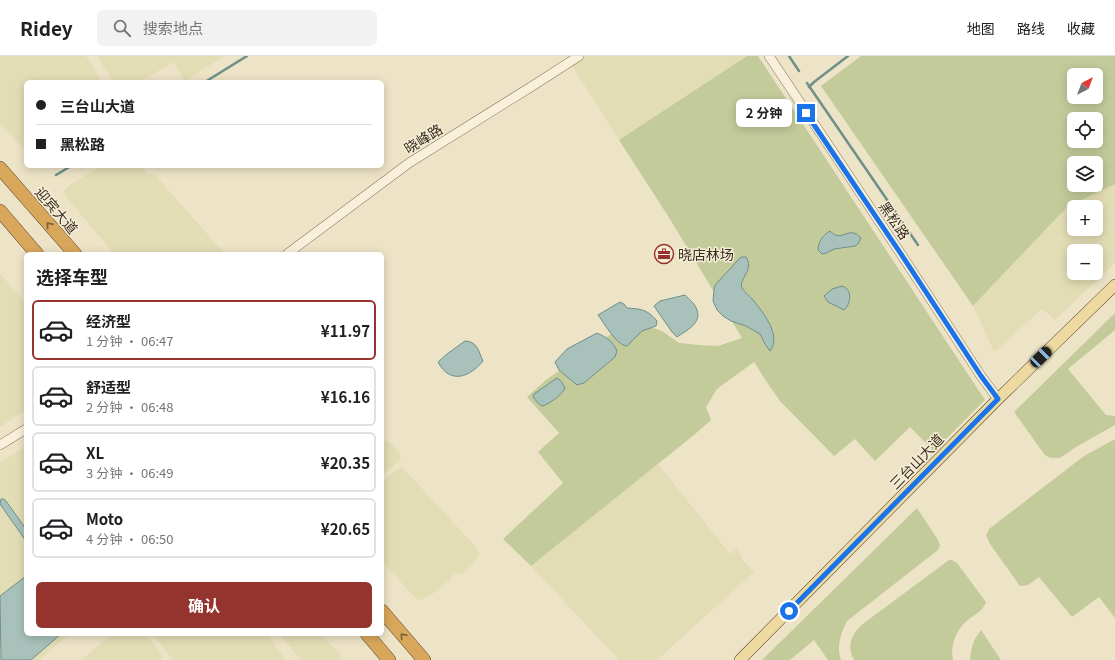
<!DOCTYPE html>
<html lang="zh">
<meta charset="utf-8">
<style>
body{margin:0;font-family:Georgia,"Noto Sans SC",serif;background:#f2f2f2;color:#202124;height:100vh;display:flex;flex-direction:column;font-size:15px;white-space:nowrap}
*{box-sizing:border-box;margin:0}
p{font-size:13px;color:#757577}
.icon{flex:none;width:22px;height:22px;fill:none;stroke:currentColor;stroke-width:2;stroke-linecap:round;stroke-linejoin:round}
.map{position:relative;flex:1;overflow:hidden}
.sheet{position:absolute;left:24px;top:196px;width:360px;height:384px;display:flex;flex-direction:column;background:#fff;border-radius:6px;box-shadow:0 2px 10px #0003}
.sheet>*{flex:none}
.guide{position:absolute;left:24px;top:24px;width:360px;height:88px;border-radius:6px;box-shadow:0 2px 10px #0003;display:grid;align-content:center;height:88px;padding:0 12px;background:#fff}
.needle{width:26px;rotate:42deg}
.tools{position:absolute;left:1067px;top:12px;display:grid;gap:8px}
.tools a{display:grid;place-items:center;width:36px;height:36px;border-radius:6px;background:#fff;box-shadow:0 2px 10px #0003;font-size:20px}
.end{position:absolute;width:18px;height:18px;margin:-9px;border:5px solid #1a73e8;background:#fff;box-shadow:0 0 0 2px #fff}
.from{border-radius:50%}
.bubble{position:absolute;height:28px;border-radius:6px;background:#fff;box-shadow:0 2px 10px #0003;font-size:13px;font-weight:700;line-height:28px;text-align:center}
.car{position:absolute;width:12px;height:24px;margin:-12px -6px;border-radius:5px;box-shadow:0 0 3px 1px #0007;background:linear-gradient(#222 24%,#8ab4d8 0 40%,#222 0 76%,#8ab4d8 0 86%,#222 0)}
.guide b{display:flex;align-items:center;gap:14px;height:38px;font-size:15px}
.guide b+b{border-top:1px solid #e0e0e0}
.guide i{width:10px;height:10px;background:#202124}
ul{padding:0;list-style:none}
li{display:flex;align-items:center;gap:12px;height:60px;margin:0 8px 6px;padding:0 4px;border:2px solid #e0e0e0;border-radius:6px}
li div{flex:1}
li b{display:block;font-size:15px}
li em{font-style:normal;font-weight:700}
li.active{border-color:#95332f}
li>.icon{width:36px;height:36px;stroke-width:1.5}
h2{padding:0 12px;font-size:18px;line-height:48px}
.cta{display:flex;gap:8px;margin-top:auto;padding:8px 12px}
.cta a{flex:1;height:46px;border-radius:6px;background:#95332f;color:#fff;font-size:16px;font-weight:700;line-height:46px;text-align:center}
header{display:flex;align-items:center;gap:24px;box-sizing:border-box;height:56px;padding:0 20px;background:#fff;border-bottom:1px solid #e0e0e0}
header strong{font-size:19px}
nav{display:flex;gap:22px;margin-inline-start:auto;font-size:14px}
.search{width:280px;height:36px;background:#f2f2f2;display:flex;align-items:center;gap:10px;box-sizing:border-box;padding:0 14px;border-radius:6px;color:#757577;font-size:15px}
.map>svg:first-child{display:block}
.farmland{fill:#e3ddb5;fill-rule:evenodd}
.green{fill:#c3cb9b;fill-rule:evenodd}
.water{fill:#a8c1bb;stroke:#6f8f89}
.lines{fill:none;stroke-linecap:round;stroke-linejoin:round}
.stream{stroke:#6f8f89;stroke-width:2.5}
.minor-casing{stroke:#88765d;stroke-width:10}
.major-casing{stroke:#564431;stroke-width:12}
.highway-casing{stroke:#564431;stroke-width:14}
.minor{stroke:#f8f0da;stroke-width:9}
.major{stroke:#eedaa1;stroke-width:11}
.highway{stroke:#d9a75b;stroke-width:13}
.oneway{stroke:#795e38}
.route{stroke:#1a73e8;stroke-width:5}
.labels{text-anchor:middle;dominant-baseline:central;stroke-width:3;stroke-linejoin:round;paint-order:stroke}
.street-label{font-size:14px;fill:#392d20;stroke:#f5edd6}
.poi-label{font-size:14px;fill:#392d20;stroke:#f5edd6;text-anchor:start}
</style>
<header>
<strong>Ridey</strong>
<div class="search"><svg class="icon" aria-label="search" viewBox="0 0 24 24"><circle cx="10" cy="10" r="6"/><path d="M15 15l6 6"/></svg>搜索地点</div>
<nav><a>地图</a><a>路线</a><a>收藏</a></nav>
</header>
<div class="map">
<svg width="1115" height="604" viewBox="0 0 1115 604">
<rect width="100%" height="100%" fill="#ede4c7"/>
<!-- farmland -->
<g class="farmland">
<path d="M 0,0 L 86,0 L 102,26 L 26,26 L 26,95 L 0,69 Z"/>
<path d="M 97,0 L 225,0 L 184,25 L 174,6 L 139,26 L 113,26 Z"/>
<path d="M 566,0 L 747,0 L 619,84 Z"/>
<path d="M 101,110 L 141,110 L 148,118 L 155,119 L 225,198 L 114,198 L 63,137 L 68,130 Z"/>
<path d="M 1115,128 L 1115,207 L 1055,264 L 1042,253 L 994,296 L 973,250 L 1067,151 ZM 1074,151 L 1096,151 L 1096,173 L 1074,173 ZM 1074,195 L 1096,195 L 1096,217 L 1074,217 Z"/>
<path d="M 0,218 L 26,247 L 26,354 L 0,371 Z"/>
<path d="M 388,385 L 400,397 L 401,402 L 398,406 L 382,419 L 382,386 Z"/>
<path d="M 26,390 L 26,578 L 70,578 L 39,604 L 0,604 L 0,406 Z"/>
<path d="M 658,408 L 730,498 L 738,492 L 742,503 L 754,516 L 657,604 L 619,604 L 531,510 Z"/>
<path d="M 402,411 L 475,490 L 480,498 L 474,507 L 461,518 L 454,517 L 451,523 L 431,539 L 418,545 L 382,505 L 382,427 L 394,415 Z"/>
<path d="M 113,578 L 146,578 L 163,600 L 160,604 L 81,604 Z"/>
<path d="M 152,578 L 268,578 L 285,604 L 173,604 Z"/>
<path d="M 279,578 L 321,578 L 342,601 L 339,604 L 301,604 Z"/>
</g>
<!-- green -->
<g class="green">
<path d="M 747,0 L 758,0 L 985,344 L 934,395 L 910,371 L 875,405 L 855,383 L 834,400 L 780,345 L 766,325 L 754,306 L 717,333 L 706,351 L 711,364 L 694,379 L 531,510 L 503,483 L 563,427 L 538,396 L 559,377 L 527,341 L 546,324 L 621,271 L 644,269 L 662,275 L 679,287 L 700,289 L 718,290 L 742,282 L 668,160 L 619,84 Z"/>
<path d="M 861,0 L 1115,0 L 1115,128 L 1067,151 L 973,250 L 821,30 ZM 1074,19 L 1096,19 L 1096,41 L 1074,41 ZM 1074,63 L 1096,63 L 1096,85 L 1074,85 ZM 1074,107 L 1096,107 L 1096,129 L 1074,129 Z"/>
<path d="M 1115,257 L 1115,274 L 1068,313 L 1106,359 L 1115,360 L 1115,369 L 1076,391 L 1060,402 L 1052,402 L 1048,401 L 1044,398 L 1014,356 Z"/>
<path d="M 1115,383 L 1115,562 L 1099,541 L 1072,561 L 1039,521 L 1028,529 L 1020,530 L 990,488 L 986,479 L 989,473 L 1084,400 Z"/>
<path d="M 917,452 L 938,484 L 940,489 L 938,494 L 847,565 C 841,577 836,590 841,604 L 828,604 L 814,584 L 790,604 L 762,604 Z"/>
<path d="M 949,504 L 952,504 L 957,507 L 986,546 C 983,555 975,558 968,564 C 956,573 950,589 953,604 L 854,604 C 846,587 852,578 864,567 Z"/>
<path d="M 981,574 L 1001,604 L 970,604 C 971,592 973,584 981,574 Z"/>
</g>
<!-- water -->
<g class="water">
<path d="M 830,175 C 842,188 848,168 861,182 L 858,188 L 855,190 L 834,193 L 826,197 L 822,198 L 818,194 C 818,186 823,179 830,175 Z"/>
<path d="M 741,201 L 746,201 C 755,214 738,223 742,232 C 745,237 750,240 753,244 C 763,256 782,280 770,295 L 765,288 L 760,278 L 746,270 L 731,265 L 723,260 L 717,254 L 713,245 L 714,234 L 715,229 Z"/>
<path d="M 842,230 C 853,233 851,248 844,254 L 828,246 L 824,240 L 832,233 Z"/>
<path d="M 685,239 C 689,243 696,249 697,254 C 702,267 686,275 677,281 L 672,276 L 654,250 L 660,245 Z"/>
<path d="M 620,246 L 624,248 L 627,252 C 641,253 647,253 657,265 L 656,270 L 642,275 L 627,290 C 616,289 605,268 598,259 Z"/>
<path d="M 597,277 C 606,281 613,285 617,295 L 615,301 L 584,327 L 577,329 L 559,314 L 555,306 L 567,293 Z"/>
<path d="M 465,285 C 477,285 479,296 483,305 C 470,321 450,329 438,306 L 447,298 Z"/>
<path d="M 557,322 C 561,324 563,328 565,332 C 560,341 551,346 543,350 C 539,349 535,344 533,340 L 534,338 Z"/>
<path d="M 1,443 L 4,443 L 6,445 L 26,473 L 26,485 L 0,448 Z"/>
<path d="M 26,520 L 26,578 L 61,578 L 31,604 L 1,604 L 0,540 Z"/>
</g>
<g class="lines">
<!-- stream -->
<g class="stream">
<path d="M 789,0 L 799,15"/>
<path d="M 205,26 L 247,0"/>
<path d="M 807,27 L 918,189"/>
<path d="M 809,31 L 814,26 L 848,0"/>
<path d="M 56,119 L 71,110"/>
</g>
<!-- minor casing -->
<g class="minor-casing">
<g id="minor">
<path d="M 769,0 L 901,198 L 981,320 L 998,343"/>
<path d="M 287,198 L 409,107 L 534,29 L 579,0"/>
<path d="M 0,389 L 26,373"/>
</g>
</g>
<!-- major casing -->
<g class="major-casing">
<path id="major" d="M 740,604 L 998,343 L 1115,229"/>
</g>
<!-- highway casing -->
<g class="highway-casing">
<g id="highway">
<path d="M 0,112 L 75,198"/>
<path d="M 0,155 L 37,198"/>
<path d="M 382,555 L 424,604"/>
<path d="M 367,578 L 389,604"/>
</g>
</g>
<!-- minor -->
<use href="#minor" class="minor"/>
<!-- major -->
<use href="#major" class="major"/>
<!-- highway -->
<use href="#highway" class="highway"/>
</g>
<!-- one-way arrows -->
<defs><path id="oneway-chevron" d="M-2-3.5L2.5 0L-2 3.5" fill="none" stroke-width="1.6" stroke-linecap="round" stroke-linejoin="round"/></defs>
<g class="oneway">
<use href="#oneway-chevron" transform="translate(49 169) rotate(-131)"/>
<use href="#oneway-chevron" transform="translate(403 580) rotate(-131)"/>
</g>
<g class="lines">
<!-- route -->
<path class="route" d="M 789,555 L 998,343 L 981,320 L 901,198 L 806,57"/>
</g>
<!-- icons -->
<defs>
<g id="office-ring" transform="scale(1)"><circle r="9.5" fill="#f5edd6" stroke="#95332f" stroke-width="1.5"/><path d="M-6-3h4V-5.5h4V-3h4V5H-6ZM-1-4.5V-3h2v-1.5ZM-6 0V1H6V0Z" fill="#95332f"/></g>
</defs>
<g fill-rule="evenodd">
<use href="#office-ring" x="664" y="198"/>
</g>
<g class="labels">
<!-- street labels -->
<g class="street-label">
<text transform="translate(423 82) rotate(-32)">晓峰路</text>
<text transform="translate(57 154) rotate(49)">迎宾大道</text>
<text transform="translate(895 164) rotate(56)">黑松路</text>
<text transform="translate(916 405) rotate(-46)">三台山大道</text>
</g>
<!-- poi labels -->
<g class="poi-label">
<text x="678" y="198">晓店林场</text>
</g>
</g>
</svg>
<div class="tools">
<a><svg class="needle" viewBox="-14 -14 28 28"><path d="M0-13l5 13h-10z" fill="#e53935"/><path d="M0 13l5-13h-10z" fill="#757577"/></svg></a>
<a><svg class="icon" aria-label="locate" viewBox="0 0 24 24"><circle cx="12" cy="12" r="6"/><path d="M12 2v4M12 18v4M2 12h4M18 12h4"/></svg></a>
<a><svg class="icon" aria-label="layers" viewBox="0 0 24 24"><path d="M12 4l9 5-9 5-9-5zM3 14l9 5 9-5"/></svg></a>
<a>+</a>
<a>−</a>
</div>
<i class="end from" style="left:789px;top:555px"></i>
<i class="end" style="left:806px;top:57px"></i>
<div class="bubble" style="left:736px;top:43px;width:56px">2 分钟</div>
<i class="car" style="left:1041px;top:301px;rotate:46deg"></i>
<div class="guide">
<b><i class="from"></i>三台山大道</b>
<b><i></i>黑松路</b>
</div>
<section class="sheet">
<h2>选择车型</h2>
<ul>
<li class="active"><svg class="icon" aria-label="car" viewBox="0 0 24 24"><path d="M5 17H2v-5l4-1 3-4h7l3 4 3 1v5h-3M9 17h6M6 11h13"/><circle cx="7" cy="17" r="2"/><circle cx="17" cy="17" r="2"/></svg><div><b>经济型</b><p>1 分钟 · 06:47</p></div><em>¥11.97</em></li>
<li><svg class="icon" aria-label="car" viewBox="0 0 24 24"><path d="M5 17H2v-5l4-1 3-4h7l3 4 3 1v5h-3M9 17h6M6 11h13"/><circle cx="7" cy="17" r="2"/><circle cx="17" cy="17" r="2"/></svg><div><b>舒适型</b><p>2 分钟 · 06:48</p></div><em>¥16.16</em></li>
<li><svg class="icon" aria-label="car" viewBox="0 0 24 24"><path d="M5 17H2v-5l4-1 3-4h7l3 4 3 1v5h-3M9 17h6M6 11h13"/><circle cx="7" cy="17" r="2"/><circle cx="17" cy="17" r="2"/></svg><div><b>XL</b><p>3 分钟 · 06:49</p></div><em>¥20.35</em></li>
<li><svg class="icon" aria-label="car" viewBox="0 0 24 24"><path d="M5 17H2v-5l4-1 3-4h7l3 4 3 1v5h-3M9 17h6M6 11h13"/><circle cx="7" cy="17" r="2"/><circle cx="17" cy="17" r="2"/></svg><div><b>Moto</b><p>4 分钟 · 06:50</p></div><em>¥20.65</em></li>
</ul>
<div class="cta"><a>确认</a></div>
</section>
</div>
